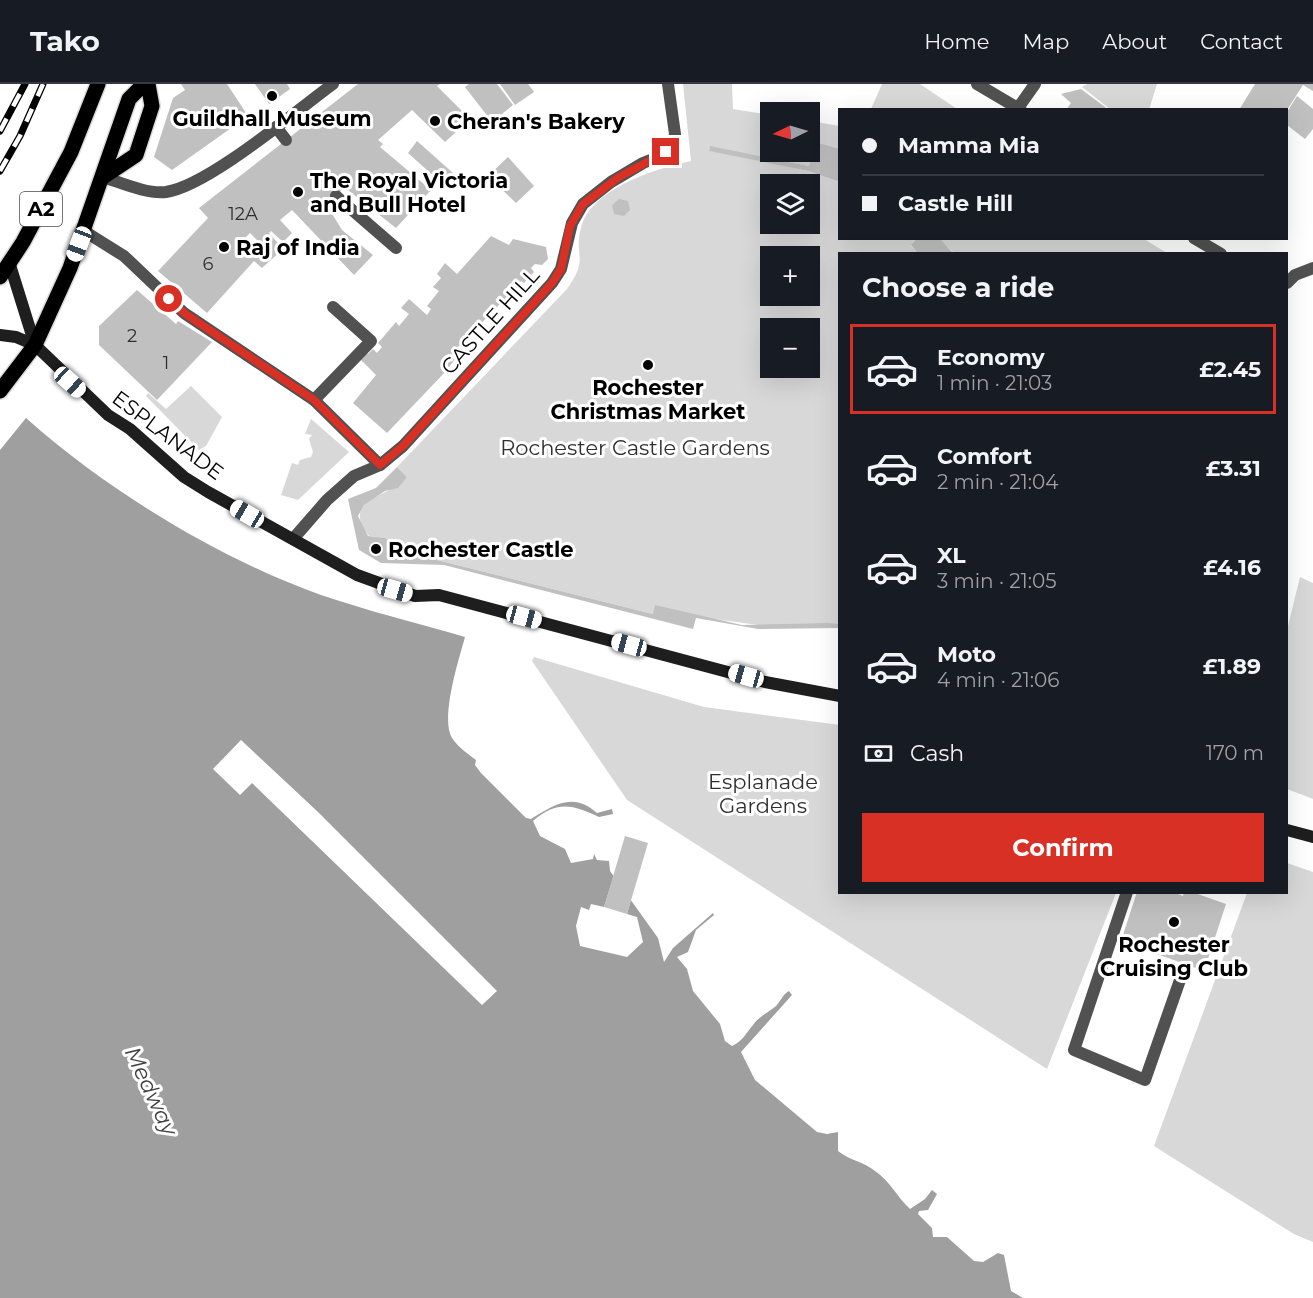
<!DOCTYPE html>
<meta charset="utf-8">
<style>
body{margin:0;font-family:Montserrat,sans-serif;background:#242831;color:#f1f3f6;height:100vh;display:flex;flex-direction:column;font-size:22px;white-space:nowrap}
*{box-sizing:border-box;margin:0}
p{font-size:20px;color:#9ea1a6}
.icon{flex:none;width:33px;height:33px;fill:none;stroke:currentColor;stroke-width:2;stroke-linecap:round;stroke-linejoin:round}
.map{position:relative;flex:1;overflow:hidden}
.side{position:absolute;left:838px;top:168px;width:450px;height:642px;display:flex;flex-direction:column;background:#171b24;border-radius:0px;box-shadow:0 6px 24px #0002}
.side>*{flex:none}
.guide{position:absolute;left:838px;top:24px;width:450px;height:132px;border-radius:0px;box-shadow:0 6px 24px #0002;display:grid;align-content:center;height:132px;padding:0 24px;background:#171b24}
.needle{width:39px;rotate:265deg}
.fabs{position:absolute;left:760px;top:18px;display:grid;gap:12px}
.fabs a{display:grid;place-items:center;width:60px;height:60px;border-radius:0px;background:#171b24;box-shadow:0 6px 24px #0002;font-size:30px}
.end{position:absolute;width:27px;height:27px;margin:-14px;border:8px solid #d93025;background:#fff;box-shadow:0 0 0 3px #fff}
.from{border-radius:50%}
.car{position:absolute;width:18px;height:36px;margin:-18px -9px;border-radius:8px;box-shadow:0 0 4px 2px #0007;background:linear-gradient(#fff 24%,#345 0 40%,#fff 0 76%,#345 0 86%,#fff 0)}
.guide b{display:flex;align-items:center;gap:21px;height:57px;font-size:22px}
.guide b+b{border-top:2px solid #363941}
.guide i{width:15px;height:15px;background:#f1f3f6}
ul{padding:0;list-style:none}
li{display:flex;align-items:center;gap:18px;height:90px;margin:0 12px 9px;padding:0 12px;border:3px solid transparent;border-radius:0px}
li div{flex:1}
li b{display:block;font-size:22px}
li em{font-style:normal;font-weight:700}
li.current{border-color:#d93025}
li>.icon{width:54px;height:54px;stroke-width:1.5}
h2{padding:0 24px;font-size:27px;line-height:72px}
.pay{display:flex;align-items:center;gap:15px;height:66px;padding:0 24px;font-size:22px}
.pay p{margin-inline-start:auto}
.primary-button{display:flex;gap:12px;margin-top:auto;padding:12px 24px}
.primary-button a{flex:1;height:69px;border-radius:0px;background:#d93025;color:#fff;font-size:24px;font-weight:700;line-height:69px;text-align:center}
header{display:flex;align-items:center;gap:36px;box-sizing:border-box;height:84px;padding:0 30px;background:#171b24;border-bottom:2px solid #363941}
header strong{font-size:28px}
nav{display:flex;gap:33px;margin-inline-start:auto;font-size:21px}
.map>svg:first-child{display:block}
.green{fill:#d8d8d8;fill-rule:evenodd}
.water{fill:#9f9f9f}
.pier{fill:#fff}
.building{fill:#c0c0c0;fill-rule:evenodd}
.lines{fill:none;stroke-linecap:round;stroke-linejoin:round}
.primary-casing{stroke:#dbdbdb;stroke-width:18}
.lane{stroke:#515151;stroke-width:12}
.street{stroke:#515151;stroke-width:12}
.secondary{stroke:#1e1e1e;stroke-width:12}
.primary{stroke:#000;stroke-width:15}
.rail-casing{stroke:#000;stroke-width:7}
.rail{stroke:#fff;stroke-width:4.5;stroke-dasharray:14;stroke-linecap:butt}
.route{stroke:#d93025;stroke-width:8}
.poi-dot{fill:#000;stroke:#fff;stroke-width:2}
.labels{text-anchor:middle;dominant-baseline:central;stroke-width:6;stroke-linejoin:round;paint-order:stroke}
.number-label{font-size:18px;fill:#303030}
.shield{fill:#fff;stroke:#4c4c4c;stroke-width:1.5}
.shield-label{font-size:20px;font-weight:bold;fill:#000}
.poi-label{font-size:21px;font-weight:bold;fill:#000;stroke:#fff;text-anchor:start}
.street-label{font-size:21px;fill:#000;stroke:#fff}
.park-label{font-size:21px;fill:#2f2f2f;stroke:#fff}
.water-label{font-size:22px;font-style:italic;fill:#404040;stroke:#fff}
</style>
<header>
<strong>Tako</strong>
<nav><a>Home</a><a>Map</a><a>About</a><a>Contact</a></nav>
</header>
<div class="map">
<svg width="1313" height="1214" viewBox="0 0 1313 1214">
<rect width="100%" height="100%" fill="#fff"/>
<!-- green -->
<g class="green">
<path d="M 683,0 L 732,0 L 733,25 L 771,31 L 771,68 L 810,68 L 810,37 L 840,42 L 840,65 L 809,82 L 710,63 L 709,66 L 808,87 L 840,98 L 840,154 L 912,155 L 915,157 L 911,162 L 919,169 L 840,170 L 840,540 L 766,542 L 707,534 L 653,530 L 437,476 L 438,468 C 422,462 409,458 394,468 L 386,454 L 369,452 C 339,414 390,414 407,393 L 397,383 L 567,205 C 590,173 573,173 581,144 C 590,105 657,84 691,77 ZM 771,100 L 810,100 L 810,140 L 771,140 ZM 771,172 L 810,172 L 810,212 L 771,212 ZM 771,244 L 810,244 L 810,284 L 771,284 Z"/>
<path d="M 882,0 L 920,0 L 957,25 L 871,25 Z"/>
<path d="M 1087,0 L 1157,0 L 1149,26 L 1110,25 L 1082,3 Z"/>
<path d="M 939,155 L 1144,155 L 1167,169 L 954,169 Z"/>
<path d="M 191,302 L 222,333 L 206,362 L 199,366 L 146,312 L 148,309 L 166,325 Z"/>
<path d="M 311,335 L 349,368 L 298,416 L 281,411 L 292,379 L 298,381 L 300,376 L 311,373 L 313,368 L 309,355 L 312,351 L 305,350 Z"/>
<path d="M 1300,493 L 1313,499 L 1313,715 L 1287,705 L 1287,546 Z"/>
<path d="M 534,573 L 704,623 L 840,641 L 840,808 L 1116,809 L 1047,985 L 627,716 L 532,577 Z"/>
<path d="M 1287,779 L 1313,788 L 1313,1158 L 1294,1150 L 1154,1062 L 1247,809 L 1287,808 Z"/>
</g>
<!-- water -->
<path class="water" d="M 26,334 C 108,407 218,474 321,511 C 368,527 417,539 465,553 C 459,575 440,634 452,654 C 458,663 468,670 476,676 L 475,681 L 481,689 L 526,734 L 531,735 C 553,722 572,707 597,729 L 612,725 L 613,730 L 599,733 C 573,721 558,716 533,737 L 540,752 L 565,765 L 571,779 L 593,775 L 594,770 L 597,776 L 609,777 L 610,787 L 658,854 L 664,878 L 673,864 L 713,829 L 714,831 L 696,846 L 688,868 L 677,873 L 687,885 L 693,907 L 720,940 L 725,957 L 732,962 C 743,957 746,949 753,941 C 758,933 769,928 776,922 C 781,917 782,911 789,907 L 792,911 L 741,968 L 755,996 L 817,1048 L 827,1050 L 838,1048 L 838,1067 C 849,1076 864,1078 875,1087 C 890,1097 897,1113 910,1125 L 925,1115 L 932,1106 L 937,1110 L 928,1126 L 919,1127 L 918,1130 L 932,1144 L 933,1153 L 947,1153 L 974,1177 L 983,1178 L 998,1169 L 1004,1171 L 1011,1207 L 1023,1214 L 0,1214 L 0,366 Z"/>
<!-- pier -->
<g class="pier">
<path d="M 241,656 L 318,728 L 497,907 L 482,921 L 252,699 L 240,711 L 213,685 Z"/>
<path d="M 615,788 L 632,812 L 627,830 L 637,833 L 643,858 L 627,873 L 580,862 L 576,842 L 581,823 L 589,826 L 591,820 L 604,823 Z"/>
</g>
<!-- building -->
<g class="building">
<path d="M 181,0 L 227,0 L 248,32 L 172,86 L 154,73 L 173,14 L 185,6 Z"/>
<path d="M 255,0 L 287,0 L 290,5 L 269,20 Z"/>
<path d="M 358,0 L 440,0 L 437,2 L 470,35 L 445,58 L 412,26 L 378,56 L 383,60 L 380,63 L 431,106 L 396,144 L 344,103 L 328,123 L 342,146 L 373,171 L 354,191 L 292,126 L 280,136 L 292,149 L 283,158 L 271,147 L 269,149 L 283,165 L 262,184 L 254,177 L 207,229 L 158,187 L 208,134 L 199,124 ZM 250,149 L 262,161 L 253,170 L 241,158 Z"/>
<path d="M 469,0 L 497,0 L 513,21 L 492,38 L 465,3 Z"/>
<path d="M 500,0 L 528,0 L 534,8 L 515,21 Z"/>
<path d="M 1255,0 L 1313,0 L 1313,7 L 1303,1 L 1287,26 L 1239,26 Z"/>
<path d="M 1081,5 L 1109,26 L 1066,26 L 1071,19 L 1061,10 Z"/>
<path d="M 1297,12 L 1313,25 L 1313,45 L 1305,55 L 1287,41 L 1287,28 Z"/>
<path d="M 417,57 L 453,89 L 448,94 L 442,88 L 437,95 L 408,69 Z"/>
<path d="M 818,59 L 840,65 L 840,98 L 808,87 L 709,67 L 710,62 L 809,82 Z"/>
<path d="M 508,73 L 534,102 L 516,119 L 488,92 Z"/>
<path d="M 619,115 L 628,117 L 630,126 L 624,132 L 614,130 L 612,121 Z"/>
<path d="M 491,152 L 509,161 L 513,155 L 546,163 L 548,175 L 542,181 L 535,180 L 531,184 L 534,188 L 524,199 L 521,197 L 510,210 L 510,214 L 504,221 L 499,221 L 456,265 L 460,268 L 447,286 L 387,349 L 353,319 L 376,291 L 358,273 L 363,267 L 368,270 L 373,265 L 377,269 L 382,263 L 378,259 L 396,238 L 399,242 L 409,230 L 401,224 L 409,215 L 427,231 L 431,225 L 427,222 L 439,207 L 433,203 L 441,194 L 437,190 L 445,179 L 457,190 Z"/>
<path d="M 912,154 L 939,154 L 954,170 L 919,170 L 911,161 L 915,157 Z"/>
<path d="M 137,206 L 176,240 L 178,237 L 212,258 L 157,316 L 99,261 L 99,242 Z"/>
<path d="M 397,383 L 407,393 L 398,404 L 385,407 L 364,421 L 358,432 L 368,452 L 386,454 L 394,468 L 405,460 L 423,463 L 439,468 L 437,476 L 653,530 L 655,521 L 742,541 L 828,539 L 840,540 L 840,544 L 758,545 L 696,534 L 693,545 L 444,481 L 381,479 L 359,466 L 348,415 L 376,404 Z"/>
<path d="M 625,752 L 648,759 L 627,830 L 604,823 Z"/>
<path d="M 1137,808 L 1173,808 L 1183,812 L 1184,808 L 1192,808 L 1226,820 L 1204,887 L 1121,857 Z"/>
</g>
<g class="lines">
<!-- primary casing -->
<g class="primary-casing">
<g id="primary">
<path d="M 103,93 L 136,71 L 152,22 L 148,0"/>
<path d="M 0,193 L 23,158 L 71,68 L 98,0"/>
<path d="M 0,307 L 35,261 L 70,184 L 129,15 L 144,0"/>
</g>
</g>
<!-- lane -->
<g class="lane">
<path d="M 276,43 L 286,56"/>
<path d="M 336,112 L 396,164"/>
<path d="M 314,316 L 371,257 L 333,223"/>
<path d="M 1127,808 L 1074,966 L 1145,996 L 1180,896"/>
</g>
<!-- street -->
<g class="street">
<path d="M 977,0 L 1021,26"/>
<path d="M 1018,24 L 1035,0"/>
<path d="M 103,93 C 122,99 146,110 166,108 C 208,102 296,27 333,0"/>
<path d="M 84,147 L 124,172 L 184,229 L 314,316 L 380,381"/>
<path d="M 1194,154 L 1221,170"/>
<path d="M 1287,199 L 1295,191 L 1313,184"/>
<path d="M 293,455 L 327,416 L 354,392 L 380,381 L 403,362 L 552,199 L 561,185 L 572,139 L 583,120 L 611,98 L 643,79 L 663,71 L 672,63 L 675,50 L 668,0"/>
</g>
<!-- secondary -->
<g class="secondary">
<path d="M 10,181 L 35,261"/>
<path d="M 0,251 L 16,253 L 35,261 L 108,331 L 130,345 L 184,393 L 208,408 L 357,491 L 415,512 L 439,511 L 765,598 L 840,612"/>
<path d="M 1287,746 L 1313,753"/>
</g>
<!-- primary -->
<use href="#primary" class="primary"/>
<!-- rail casing -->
<g class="rail-casing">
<g id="rail">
<path d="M 0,47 L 25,0"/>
<path d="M 0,87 L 20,52 L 43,0"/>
</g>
</g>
<!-- rail -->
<use href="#rail" class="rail"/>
</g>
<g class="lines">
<!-- route -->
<path class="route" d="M 169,215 L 184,229 L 314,316 L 380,381 L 403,362 L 552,199 L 561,185 L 570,142 L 583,120 L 619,93 L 666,68"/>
</g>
<!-- markers -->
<g class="poi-dot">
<circle cx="272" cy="12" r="6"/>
<circle cx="435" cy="37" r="6"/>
<circle cx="298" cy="108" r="6"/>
<circle cx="224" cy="163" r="6"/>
<circle cx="648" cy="281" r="6"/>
<circle cx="376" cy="465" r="6"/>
<circle cx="1174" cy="838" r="6"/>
</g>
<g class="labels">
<!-- number labels -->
<g class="number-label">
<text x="243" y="130">12A</text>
<text x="208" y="180">6</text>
<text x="132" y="252">2</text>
<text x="166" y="279">1</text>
</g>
<!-- shield labels -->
<rect class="shield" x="20" y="108" width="42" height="34" rx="4.5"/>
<g class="shield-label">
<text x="41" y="125">A2</text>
</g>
<!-- poi labels -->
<g class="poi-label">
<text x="272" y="34" text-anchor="middle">Guildhall Museum</text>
<text x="447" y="37">Cheran's Bakery</text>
<text x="310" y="96">The Royal Victoria<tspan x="310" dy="24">and Bull Hotel</tspan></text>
<text x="236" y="163">Raj of India</text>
<text x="648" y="303" text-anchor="middle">Rochester<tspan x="648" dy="24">Christmas Market</tspan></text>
<text x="388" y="465">Rochester Castle</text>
<text x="1174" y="860" text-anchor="middle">Rochester<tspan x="1174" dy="24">Cruising Club</tspan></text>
</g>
<!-- street labels -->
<g class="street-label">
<text transform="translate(490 237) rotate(-48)">CASTLE HILL</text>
<text transform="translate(168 351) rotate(37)">ESPLANADE</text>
</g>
<!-- park labels -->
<g class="park-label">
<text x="635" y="363">Rochester Castle Gardens</text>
<text x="763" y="697">Esplanade<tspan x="763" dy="24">Gardens</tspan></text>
</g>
<!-- water labels -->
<g class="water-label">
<text transform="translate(151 1007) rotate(65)">Medway</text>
</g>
</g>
</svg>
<div class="fabs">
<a><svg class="needle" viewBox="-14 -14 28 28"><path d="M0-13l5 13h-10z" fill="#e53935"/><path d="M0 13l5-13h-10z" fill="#9ea1a6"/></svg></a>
<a><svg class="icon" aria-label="layers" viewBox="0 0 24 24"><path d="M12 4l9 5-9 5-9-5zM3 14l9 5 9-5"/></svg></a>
<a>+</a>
<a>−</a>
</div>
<i class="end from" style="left:169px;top:215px"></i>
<i class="end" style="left:666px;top:68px"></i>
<i class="car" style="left:79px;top:160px;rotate:201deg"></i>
<i class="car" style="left:70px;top:298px;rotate:132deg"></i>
<i class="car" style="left:247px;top:430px;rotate:300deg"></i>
<i class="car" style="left:395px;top:506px;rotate:106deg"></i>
<i class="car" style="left:524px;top:533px;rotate:105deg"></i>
<i class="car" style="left:629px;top:561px;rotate:285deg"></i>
<i class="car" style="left:746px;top:592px;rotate:286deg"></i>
<div class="guide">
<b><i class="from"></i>Mamma Mia</b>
<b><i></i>Castle Hill</b>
</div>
<section class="side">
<h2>Choose a ride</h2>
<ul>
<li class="current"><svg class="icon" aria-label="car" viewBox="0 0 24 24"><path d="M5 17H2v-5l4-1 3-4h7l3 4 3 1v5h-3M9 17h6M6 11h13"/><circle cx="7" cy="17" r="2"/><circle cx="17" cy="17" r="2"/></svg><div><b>Economy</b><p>1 min · 21:03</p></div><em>£2.45</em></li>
<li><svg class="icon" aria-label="car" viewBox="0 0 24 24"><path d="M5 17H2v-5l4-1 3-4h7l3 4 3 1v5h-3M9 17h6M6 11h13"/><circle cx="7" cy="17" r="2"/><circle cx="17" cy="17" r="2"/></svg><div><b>Comfort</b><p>2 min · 21:04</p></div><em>£3.31</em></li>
<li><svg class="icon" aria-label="car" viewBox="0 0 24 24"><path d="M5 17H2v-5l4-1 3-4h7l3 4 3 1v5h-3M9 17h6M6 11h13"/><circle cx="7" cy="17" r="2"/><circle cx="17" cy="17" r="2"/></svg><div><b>XL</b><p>3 min · 21:05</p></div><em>£4.16</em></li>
<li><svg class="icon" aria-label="car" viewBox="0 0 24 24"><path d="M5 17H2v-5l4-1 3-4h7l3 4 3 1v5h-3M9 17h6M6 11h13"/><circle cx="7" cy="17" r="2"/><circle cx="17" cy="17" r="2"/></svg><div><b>Moto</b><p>4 min · 21:06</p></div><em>£1.89</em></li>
</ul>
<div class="pay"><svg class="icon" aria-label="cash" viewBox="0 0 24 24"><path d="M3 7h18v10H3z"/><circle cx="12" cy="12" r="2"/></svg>Cash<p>170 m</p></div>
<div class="primary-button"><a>Confirm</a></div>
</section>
</div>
